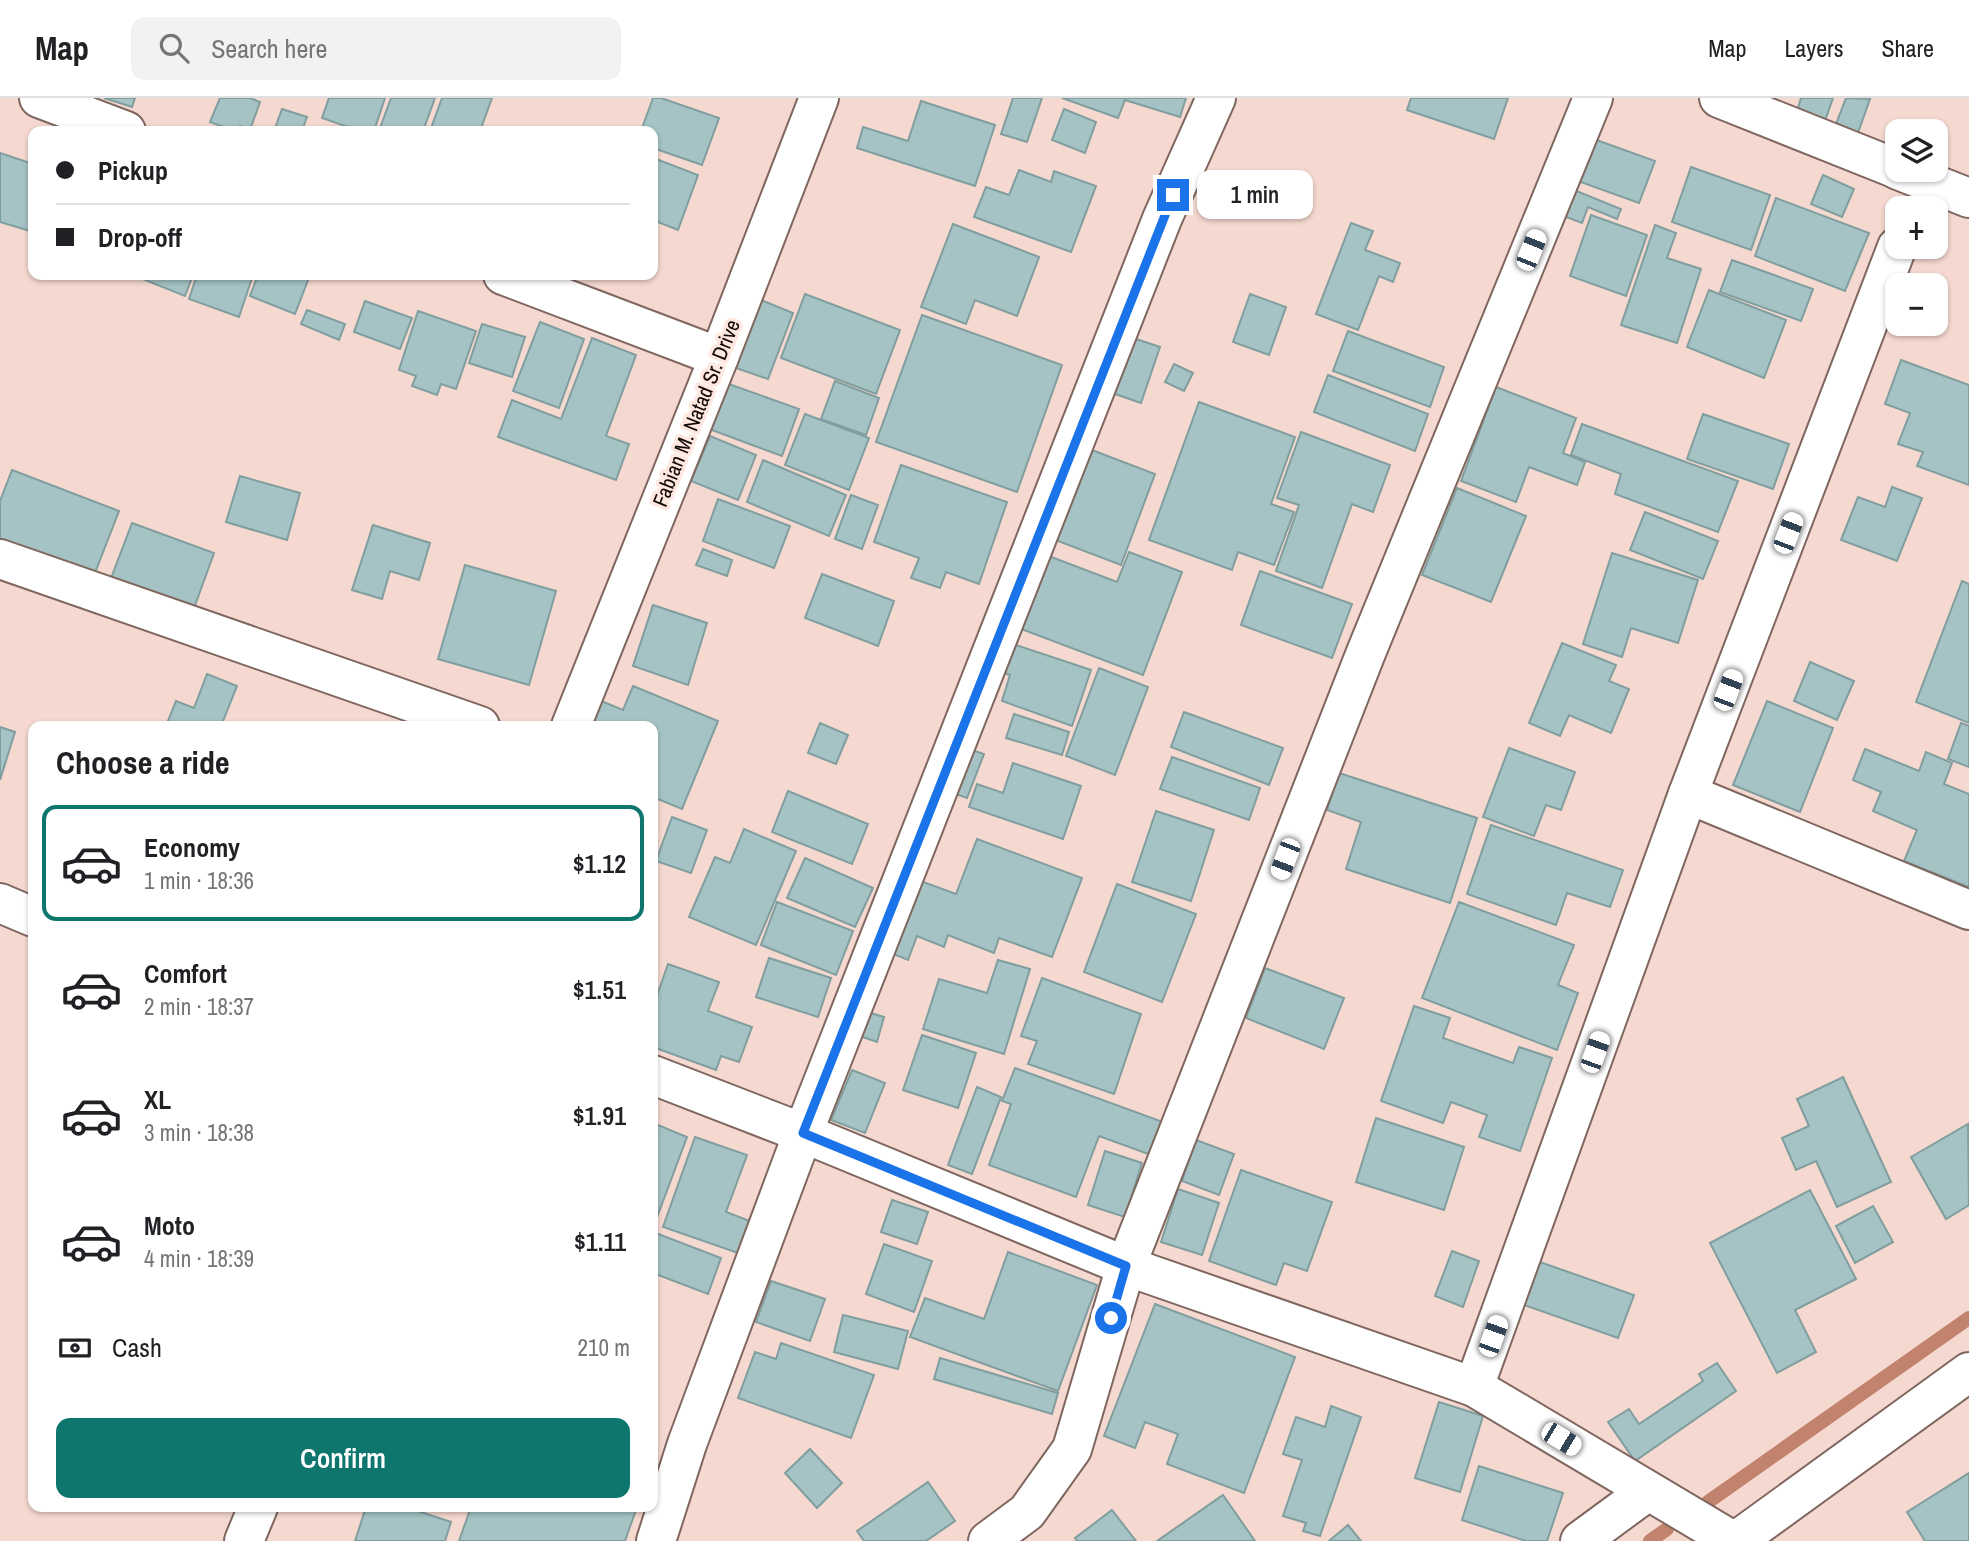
<!DOCTYPE html>
<meta charset="utf-8">
<style>
body{margin:0;font-family:"Archivo Narrow",sans-serif;background:#f2f2f2;color:#202124;height:100vh;display:flex;flex-direction:column;font-size:26px;white-space:nowrap}
*{box-sizing:border-box;margin:0}
p{font-size:23px;color:#757577}
.icon{flex:none;width:38px;height:38px;fill:none;stroke:currentColor;stroke-width:2;stroke-linecap:round;stroke-linejoin:round}
.map{position:relative;flex:1;overflow:hidden}
.sheet{position:absolute;left:28px;top:623px;width:630px;height:791px;display:flex;flex-direction:column;background:#fff;border-radius:14px;box-shadow:0 2px 5px #0004}
.sheet>*{flex:none}
.guide{position:absolute;left:28px;top:28px;width:630px;height:154px;border-radius:14px;box-shadow:0 2px 5px #0004;display:grid;align-content:center;height:154px;padding:0 28px;background:#fff}
.fabs{position:absolute;left:1885px;top:21px;display:grid;gap:14px}
.fabs a{display:grid;place-items:center;width:63px;height:63px;border-radius:14px;background:#fff;box-shadow:0 2px 5px #0004;font-size:35px}
.end{position:absolute;width:32px;height:32px;margin:-16px;border:9px solid #1a73e8;background:#fff;box-shadow:0 0 0 4px #fff}
.from{border-radius:50%}
.bubble{position:absolute;height:49px;border-radius:14px;background:#fff;box-shadow:0 2px 5px #0004;font-size:23px;font-weight:600;line-height:49px;text-align:center}
.car{position:absolute;width:21px;height:42px;margin:-21px -10px;border-radius:9px;box-shadow:0 0 5px 2px #0007;background:linear-gradient(#fff 24%,#345 0 40%,#fff 0 76%,#345 0 86%,#fff 0)}
.guide b{display:flex;align-items:center;gap:24px;height:66px;font-size:26px}
.guide b+b{border-top:2px solid #e0e0e0}
.guide i{width:18px;height:18px;background:#202124}
ul{padding:0;list-style:none}
li{display:flex;align-items:center;gap:21px;height:116px;margin:0 14px 10px;padding:0 14px;border:4px solid transparent;border-radius:14px}
li div{flex:1}
li b{display:block;font-size:26px}
li em{font-style:normal;font-weight:600}
li.selected{border-color:#0f766e}
li>.icon{width:63px;height:63px;stroke-width:1.5}
h2{padding:0 28px;font-size:32px;line-height:84px}
.pay{display:flex;align-items:center;gap:18px;height:77px;padding:0 28px;font-size:26px}
.pay p{margin-inline-start:auto}
.button{display:flex;gap:14px;margin-top:auto;padding:14px 28px}
.button a{flex:1;height:80px;border-radius:14px;background:#0f766e;color:#fff;font-size:28px;font-weight:600;line-height:80px;text-align:center}
header{display:flex;align-items:center;gap:42px;box-sizing:border-box;height:98px;padding:0 35px;background:#fff;border-bottom:2px solid #e0e0e0}
header strong{font-size:33px}
nav{display:flex;gap:38px;margin-inline-start:auto;font-size:24px}
.search{width:490px;height:63px;background:#f2f2f2;display:flex;align-items:center;gap:18px;box-sizing:border-box;padding:0 24px;border-radius:14px;color:#757577;font-size:26px}
.map>svg:first-child{display:block}
.lines{fill:none;stroke-linecap:round;stroke-linejoin:round}
.stream{stroke:#c2836e;stroke-width:14}
.building{fill:#a5c3c4;stroke:#819e9f;stroke-width:2}
.minor-casing{stroke:#7f675f;stroke-width:42}
.tertiary-casing{stroke:#7f675f;stroke-width:42}
.minor{stroke:#fff;stroke-width:38}
.tertiary{stroke:#fff;stroke-width:38}
.route{stroke:#1a73e8;stroke-width:9}
.labels{text-anchor:middle;dominant-baseline:central;stroke-width:7;stroke-linejoin:round;paint-order:stroke}
.street-label{font-size:21px;fill:#120907;stroke:#fee8e0}
</style>
<header>
<strong>Map</strong>
<div class="search"><svg class="icon" aria-label="search" viewBox="0 0 24 24"><circle cx="10" cy="10" r="6"/><path d="M15 15l6 6"/></svg>Search here</div>
<nav><a>Map</a><a>Layers</a><a>Share</a></nav>
</header>
<div class="map">
<svg width="1969" height="1443" viewBox="0 0 1969 1443">
<rect width="100%" height="100%" fill="#f5d9d0"/>
<g class="lines">
<!-- stream -->
<g class="stream">
<path d="M 1708,1404 L 1969,1220"/>
<path d="M 1650,1443 L 1667,1431"/>
</g>
</g>
<!-- building -->
<g class="building">
<path d="M 104,0 L 135,0 L 132,9 Z"/>
<path d="M 220,0 L 250,0 L 260,4 L 250,32 L 240,28 L 238,33 L 234,33 L 210,24 Z"/>
<path d="M 329,0 L 385,0 L 374,33 L 359,33 L 322,20 Z"/>
<path d="M 391,0 L 435,0 L 423,33 L 379,33 Z"/>
<path d="M 442,0 L 492,0 L 480,33 L 430,33 Z"/>
<path d="M 653,0 L 661,0 L 719,20 L 702,67 L 653,50 L 653,33 L 641,33 Z"/>
<path d="M 1013,0 L 1042,0 L 1027,44 L 1001,36 Z"/>
<path d="M 1062,0 L 1186,0 L 1180,19 L 1125,2 L 1118,20 Z"/>
<path d="M 1411,0 L 1508,0 L 1494,41 L 1407,12 Z"/>
<path d="M 1801,0 L 1833,0 L 1825,23 L 1797,13 Z"/>
<path d="M 1846,0 L 1870,1 L 1858,35 L 1836,26 Z"/>
<path d="M 921,3 L 995,27 L 975,88 L 857,50 L 863,29 L 908,43 Z"/>
<path d="M 282,11 L 307,19 L 302,33 L 274,33 Z"/>
<path d="M 1064,11 L 1096,24 L 1085,55 L 1052,42 Z"/>
<path d="M 1591,40 L 1655,63 L 1639,105 L 1575,82 Z"/>
<path d="M 0,55 L 33,66 L 33,134 L 0,124 Z"/>
<path d="M 656,61 L 698,77 L 678,132 L 653,122 L 653,71 Z"/>
<path d="M 1691,69 L 1770,97 L 1751,152 L 1672,124 Z"/>
<path d="M 1019,72 L 1051,84 L 1054,73 L 1096,88 L 1071,154 L 974,119 L 986,89 L 1009,97 Z"/>
<path d="M 1823,77 L 1854,91 L 1842,119 L 1811,106 Z"/>
<path d="M 1569,90 L 1621,111 L 1617,121 L 1588,109 L 1582,125 L 1558,116 Z"/>
<path d="M 1776,100 L 1869,135 L 1845,193 L 1755,158 Z"/>
<path d="M 1591,117 L 1647,137 L 1626,198 L 1570,178 Z"/>
<path d="M 1351,125 L 1373,133 L 1365,152 L 1400,165 L 1393,184 L 1379,178 L 1358,232 L 1316,216 Z"/>
<path d="M 953,126 L 1039,159 L 1017,218 L 975,202 L 966,226 L 921,209 Z"/>
<path d="M 1655,127 L 1676,135 L 1667,160 L 1701,171 L 1677,245 L 1621,227 Z"/>
<path d="M 1732,162 L 1813,191 L 1801,223 L 1720,194 Z"/>
<path d="M 141,177 L 193,177 L 185,198 L 140,180 Z"/>
<path d="M 197,177 L 253,177 L 239,219 L 189,201 Z"/>
<path d="M 258,177 L 310,177 L 295,216 L 250,198 Z"/>
<path d="M 1709,192 L 1786,222 L 1764,280 L 1687,249 Z"/>
<path d="M 805,196 L 900,232 L 876,296 L 781,260 Z"/>
<path d="M 1250,196 L 1286,209 L 1269,257 L 1233,244 Z"/>
<path d="M 756,200 L 793,215 L 768,281 L 730,268 Z"/>
<path d="M 365,203 L 412,220 L 400,251 L 354,234 Z"/>
<path d="M 307,212 L 345,226 L 339,242 L 301,226 Z"/>
<path d="M 418,213 L 476,233 L 456,291 L 441,286 L 437,297 L 412,288 L 416,278 L 399,272 Z"/>
<path d="M 922,217 L 1062,267 L 1017,394 L 876,344 Z"/>
<path d="M 540,224 L 584,241 L 559,310 L 513,293 Z"/>
<path d="M 482,226 L 525,239 L 512,279 L 469,265 Z"/>
<path d="M 1348,233 L 1444,269 L 1430,309 L 1333,273 Z"/>
<path d="M 592,240 L 636,257 L 606,338 L 629,346 L 616,382 L 498,339 L 512,302 L 561,321 Z"/>
<path d="M 1133,240 L 1160,249 L 1141,305 L 1115,296 Z"/>
<path d="M 1901,262 L 1969,287 L 1969,387 L 1917,368 L 1923,354 L 1898,346 L 1910,315 L 1885,306 Z"/>
<path d="M 1174,266 L 1193,275 L 1184,293 L 1165,284 Z"/>
<path d="M 1328,277 L 1428,316 L 1415,353 L 1314,314 Z"/>
<path d="M 835,283 L 879,300 L 866,337 L 821,321 Z"/>
<path d="M 726,285 L 799,311 L 782,358 L 709,331 Z"/>
<path d="M 1496,289 L 1576,320 L 1563,355 L 1585,364 L 1577,387 L 1529,369 L 1516,404 L 1461,383 Z"/>
<path d="M 1199,304 L 1295,339 L 1271,406 L 1294,414 L 1274,467 L 1238,454 L 1232,472 L 1149,442 Z"/>
<path d="M 805,316 L 869,340 L 849,392 L 785,367 Z"/>
<path d="M 1703,316 L 1789,346 L 1773,391 L 1687,361 Z"/>
<path d="M 1582,326 L 1738,383 L 1718,434 L 1615,396 L 1621,376 L 1571,357 Z"/>
<path d="M 1301,334 L 1390,367 L 1373,414 L 1352,406 L 1322,490 L 1276,473 L 1299,407 L 1277,400 Z"/>
<path d="M 710,338 L 756,357 L 738,402 L 691,383 Z"/>
<path d="M 1084,349 L 1155,376 L 1121,467 L 1050,440 Z"/>
<path d="M 763,362 L 846,397 L 829,438 L 747,404 Z"/>
<path d="M 901,367 L 1007,404 L 979,486 L 946,474 L 940,490 L 911,480 L 919,460 L 874,444 Z"/>
<path d="M 12,372 L 119,413 L 93,480 L 0,445 L 0,403 Z"/>
<path d="M 240,378 L 300,395 L 287,442 L 226,424 Z"/>
<path d="M 1892,389 L 1922,400 L 1897,463 L 1841,442 L 1858,399 L 1885,409 Z"/>
<path d="M 1457,390 L 1526,418 L 1491,504 L 1422,477 Z"/>
<path d="M 851,397 L 878,407 L 862,451 L 835,441 Z"/>
<path d="M 718,401 L 790,428 L 774,470 L 703,443 Z"/>
<path d="M 1645,414 L 1718,443 L 1703,481 L 1630,452 Z"/>
<path d="M 132,425 L 214,455 L 193,513 L 110,483 Z"/>
<path d="M 373,427 L 430,445 L 419,482 L 390,473 L 382,501 L 352,492 Z"/>
<path d="M 703,451 L 732,462 L 727,478 L 696,467 Z"/>
<path d="M 1129,454 L 1182,474 L 1143,577 L 1021,531 L 1049,458 L 1117,484 Z"/>
<path d="M 1612,455 L 1698,482 L 1678,545 L 1631,530 L 1622,559 L 1583,546 Z"/>
<path d="M 465,467 L 556,493 L 529,587 L 438,561 Z"/>
<path d="M 1260,473 L 1352,506 L 1332,560 L 1241,527 Z"/>
<path d="M 822,476 L 894,503 L 878,548 L 805,520 Z"/>
<path d="M 1962,483 L 1969,486 L 1969,625 L 1916,604 Z"/>
<path d="M 653,507 L 707,525 L 688,587 L 633,568 Z"/>
<path d="M 1004,543 L 1091,572 L 1072,628 L 1002,603 L 1010,577 L 994,572 Z"/>
<path d="M 1562,545 L 1616,567 L 1609,583 L 1629,591 L 1611,635 L 1569,617 L 1560,638 L 1529,625 Z"/>
<path d="M 1810,564 L 1854,583 L 1837,622 L 1794,603 Z"/>
<path d="M 1099,570 L 1148,589 L 1115,677 L 1066,658 Z"/>
<path d="M 207,576 L 237,588 L 221,628 L 166,628 L 176,603 L 194,610 Z"/>
<path d="M 633,588 L 718,623 L 682,711 L 653,699 L 653,628 L 583,628 L 594,600 L 623,612 Z"/>
<path d="M 1767,603 L 1833,630 L 1800,714 L 1733,687 Z"/>
<path d="M 1184,614 L 1283,650 L 1269,687 L 1171,649 Z"/>
<path d="M 1014,616 L 1069,634 L 1062,657 L 1006,640 Z"/>
<path d="M 820,625 L 848,637 L 836,666 L 808,655 Z"/>
<path d="M 1961,625 L 1969,628 L 1969,669 L 1948,661 Z"/>
<path d="M 0,629 L 15,634 L 0,682 Z"/>
<path d="M 963,649 L 984,656 L 967,700 L 947,693 Z"/>
<path d="M 1509,650 L 1575,674 L 1561,712 L 1546,707 L 1534,738 L 1483,719 Z"/>
<path d="M 1865,651 L 1919,673 L 1926,654 L 1952,665 L 1944,686 L 1969,696 L 1969,789 L 1904,763 L 1917,732 L 1873,713 L 1881,694 L 1853,682 Z"/>
<path d="M 1172,659 L 1260,690 L 1249,722 L 1160,691 Z"/>
<path d="M 1013,665 L 1081,688 L 1063,741 L 969,709 L 977,686 L 1003,695 Z"/>
<path d="M 1339,675 L 1477,720 L 1450,805 L 1346,771 L 1361,724 L 1327,712 Z"/>
<path d="M 788,693 L 868,726 L 852,766 L 772,734 Z"/>
<path d="M 1156,713 L 1214,732 L 1191,803 L 1132,784 Z"/>
<path d="M 672,719 L 707,732 L 691,775 L 656,763 Z"/>
<path d="M 1491,727 L 1623,772 L 1610,809 L 1567,795 L 1556,827 L 1467,796 Z"/>
<path d="M 744,731 L 796,753 L 756,847 L 689,819 L 715,759 L 730,765 Z"/>
<path d="M 977,741 L 1082,780 L 1052,859 L 999,840 L 994,855 L 948,837 L 944,849 L 917,838 L 908,862 L 891,855 L 918,782 L 956,796 Z"/>
<path d="M 805,760 L 873,790 L 855,829 L 787,800 Z"/>
<path d="M 1117,786 L 1196,816 L 1162,904 L 1084,874 Z"/>
<path d="M 777,804 L 853,833 L 836,877 L 761,847 Z"/>
<path d="M 1459,804 L 1574,847 L 1558,887 L 1578,895 L 1557,952 L 1422,900 Z"/>
<path d="M 769,860 L 831,880 L 818,919 L 756,899 Z"/>
<path d="M 998,862 L 1030,871 L 1004,956 L 923,931 L 939,881 L 987,895 Z"/>
<path d="M 668,866 L 719,884 L 708,913 L 752,929 L 739,964 L 721,958 L 716,972 L 653,949 L 653,909 Z"/>
<path d="M 1265,870 L 1344,900 L 1324,951 L 1246,920 Z"/>
<path d="M 1042,880 L 1141,916 L 1114,996 L 1028,966 L 1037,943 L 1021,938 Z"/>
<path d="M 1414,908 L 1450,920 L 1443,940 L 1513,965 L 1519,949 L 1552,960 L 1520,1053 L 1479,1039 L 1487,1017 L 1451,1004 L 1443,1025 L 1381,1003 Z"/>
<path d="M 864,913 L 884,919 L 877,944 L 857,937 Z"/>
<path d="M 922,937 L 976,955 L 958,1010 L 903,992 Z"/>
<path d="M 1015,970 L 1163,1024 L 1151,1057 L 1099,1038 L 1076,1099 L 989,1067 L 1011,1006 L 1002,1003 Z"/>
<path d="M 852,972 L 885,985 L 865,1035 L 831,1022 Z"/>
<path d="M 1843,979 L 1891,1084 L 1837,1109 L 1816,1063 L 1796,1072 L 1782,1040 L 1809,1028 L 1797,1001 Z"/>
<path d="M 977,989 L 1001,999 L 972,1076 L 948,1067 Z"/>
<path d="M 1376,1020 L 1464,1049 L 1444,1112 L 1356,1084 Z"/>
<path d="M 653,1025 L 687,1039 L 653,1130 Z"/>
<path d="M 1968,1026 L 1969,1107 L 1946,1121 L 1911,1059 Z"/>
<path d="M 695,1039 L 747,1057 L 726,1114 L 750,1123 L 738,1155 L 663,1129 Z"/>
<path d="M 1196,1042 L 1234,1056 L 1219,1097 L 1182,1083 Z"/>
<path d="M 1105,1053 L 1142,1065 L 1125,1119 L 1088,1107 Z"/>
<path d="M 1241,1072 L 1332,1104 L 1307,1173 L 1284,1165 L 1276,1187 L 1209,1163 Z"/>
<path d="M 1178,1091 L 1219,1105 L 1202,1157 L 1161,1144 Z"/>
<path d="M 1810,1092 L 1856,1181 L 1795,1212 L 1816,1254 L 1777,1275 L 1710,1145 Z"/>
<path d="M 892,1102 L 928,1114 L 917,1146 L 881,1134 Z"/>
<path d="M 1873,1108 L 1893,1144 L 1855,1165 L 1836,1128 Z"/>
<path d="M 653,1134 L 721,1160 L 708,1196 L 653,1175 Z"/>
<path d="M 884,1146 L 932,1163 L 914,1214 L 866,1196 Z"/>
<path d="M 1452,1153 L 1479,1163 L 1463,1209 L 1435,1198 Z"/>
<path d="M 1008,1154 L 1097,1187 L 1058,1293 L 910,1239 L 925,1200 L 984,1221 Z"/>
<path d="M 1537,1163 L 1634,1197 L 1618,1240 L 1521,1206 Z"/>
<path d="M 771,1183 L 825,1201 L 810,1243 L 756,1224 Z"/>
<path d="M 1155,1206 L 1295,1259 L 1244,1395 L 1167,1366 L 1178,1336 L 1145,1324 L 1135,1350 L 1104,1338 Z"/>
<path d="M 843,1217 L 908,1233 L 898,1271 L 834,1254 Z"/>
<path d="M 781,1245 L 874,1277 L 851,1340 L 738,1300 L 755,1254 L 776,1261 Z"/>
<path d="M 940,1260 L 1058,1295 L 1052,1316 L 934,1281 Z"/>
<path d="M 1717,1265 L 1736,1293 L 1635,1363 L 1608,1324 L 1629,1311 L 1639,1326 L 1703,1283 L 1699,1276 Z"/>
<path d="M 1439,1304 L 1483,1318 L 1460,1394 L 1415,1380 Z"/>
<path d="M 1331,1308 L 1361,1319 L 1320,1438 L 1303,1433 L 1306,1425 L 1283,1418 L 1302,1362 L 1283,1356 L 1296,1319 L 1325,1329 Z"/>
<path d="M 810,1351 L 842,1385 L 817,1410 L 785,1375 Z"/>
<path d="M 1479,1368 L 1563,1395 L 1547,1443 L 1526,1443 L 1462,1422 Z"/>
<path d="M 1969,1375 L 1969,1443 L 1925,1443 L 1907,1414 Z"/>
<path d="M 928,1384 L 955,1423 L 926,1443 L 864,1443 L 857,1433 Z"/>
<path d="M 1223,1397 L 1255,1443 L 1157,1443 Z"/>
<path d="M 366,1409 L 406,1409 L 451,1424 L 445,1443 L 355,1443 Z"/>
<path d="M 471,1409 L 637,1409 L 625,1443 L 459,1443 Z"/>
<path d="M 1112,1412 L 1136,1443 L 1077,1443 L 1075,1440 Z"/>
<path d="M 1348,1427 L 1361,1443 L 1329,1443 Z"/>
</g>
<g class="lines">
<!-- minor casing -->
<g class="minor-casing">
<g id="minor">
<path d="M 39,0 L 126,33"/>
<path d="M 1719,0 L 1897,71"/>
<path d="M 1898,72 L 1969,100"/>
<path d="M 503,177 L 719,259"/>
<path d="M 0,461 L 480,628"/>
<path d="M 1688,696 L 1969,812"/>
<path d="M 0,805 L 33,819"/>
<path d="M 653,977 L 803,1035 L 1126,1168 L 1474,1289 L 1733,1443"/>
<path d="M 1474,1289 L 1688,696 L 1897,149"/>
<path d="M 656,1443 L 687,1346 L 803,1035 L 1162,121 L 1216,0"/>
<path d="M 988,1443 L 1027,1414 L 1072,1351 L 1126,1168 L 1365,557 L 1593,0"/>
<path d="M 1580,1443 L 1648,1393"/>
<path d="M 1736,1443 L 1969,1274"/>
</g>
</g>
<!-- tertiary casing -->
<g class="tertiary-casing">
<g id="tertiary">
<path d="M 571,628 L 719,259 L 819,0"/>
<path d="M 244,1443 L 258,1409"/>
</g>
</g>
<!-- minor -->
<use href="#minor" class="minor"/>
<!-- tertiary -->
<use href="#tertiary" class="tertiary"/>
</g>
<g class="lines">
<!-- route -->
<path class="route" d="M 1111,1220 L 1126,1168 L 803,1035 L 1173,97"/>
</g>
<g class="labels">
<!-- street labels -->
<g class="street-label">
<text transform="translate(696 315) rotate(-68)">Fabian M. Natad Sr. Drive</text>
</g>
</g>
</svg>
<div class="fabs">
<a><svg class="icon" aria-label="layers" viewBox="0 0 24 24"><path d="M12 4l9 5-9 5-9-5zM3 14l9 5 9-5"/></svg></a>
<a>+</a>
<a>−</a>
</div>
<i class="end from" style="left:1111px;top:1220px"></i>
<i class="end" style="left:1173px;top:97px"></i>
<div class="bubble" style="left:1197px;top:72px;width:116px">1 min</div>
<i class="car" style="left:1531px;top:152px;rotate:22deg"></i>
<i class="car" style="left:1788px;top:435px;rotate:21deg"></i>
<i class="car" style="left:1728px;top:592px;rotate:21deg"></i>
<i class="car" style="left:1285px;top:761px;rotate:201deg"></i>
<i class="car" style="left:1595px;top:954px;rotate:20deg"></i>
<i class="car" style="left:1493px;top:1238px;rotate:20deg"></i>
<i class="car" style="left:1561px;top:1341px;rotate:121deg"></i>
<div class="guide">
<b><i class="from"></i>Pickup</b>
<b><i></i>Drop-off</b>
</div>
<section class="sheet">
<h2>Choose a ride</h2>
<ul>
<li class="selected"><svg class="icon" aria-label="car" viewBox="0 0 24 24"><path d="M5 17H2v-5l4-1 3-4h7l3 4 3 1v5h-3M9 17h6M6 11h13"/><circle cx="7" cy="17" r="2"/><circle cx="17" cy="17" r="2"/></svg><div><b>Economy</b><p>1 min · 18:36</p></div><em>$1.12</em></li>
<li><svg class="icon" aria-label="car" viewBox="0 0 24 24"><path d="M5 17H2v-5l4-1 3-4h7l3 4 3 1v5h-3M9 17h6M6 11h13"/><circle cx="7" cy="17" r="2"/><circle cx="17" cy="17" r="2"/></svg><div><b>Comfort</b><p>2 min · 18:37</p></div><em>$1.51</em></li>
<li><svg class="icon" aria-label="car" viewBox="0 0 24 24"><path d="M5 17H2v-5l4-1 3-4h7l3 4 3 1v5h-3M9 17h6M6 11h13"/><circle cx="7" cy="17" r="2"/><circle cx="17" cy="17" r="2"/></svg><div><b>XL</b><p>3 min · 18:38</p></div><em>$1.91</em></li>
<li><svg class="icon" aria-label="car" viewBox="0 0 24 24"><path d="M5 17H2v-5l4-1 3-4h7l3 4 3 1v5h-3M9 17h6M6 11h13"/><circle cx="7" cy="17" r="2"/><circle cx="17" cy="17" r="2"/></svg><div><b>Moto</b><p>4 min · 18:39</p></div><em>$1.11</em></li>
</ul>
<div class="pay"><svg class="icon" aria-label="cash" viewBox="0 0 24 24"><path d="M3 7h18v10H3z"/><circle cx="12" cy="12" r="2"/></svg>Cash<p>210 m</p></div>
<div class="button"><a>Confirm</a></div>
</section>
</div>
